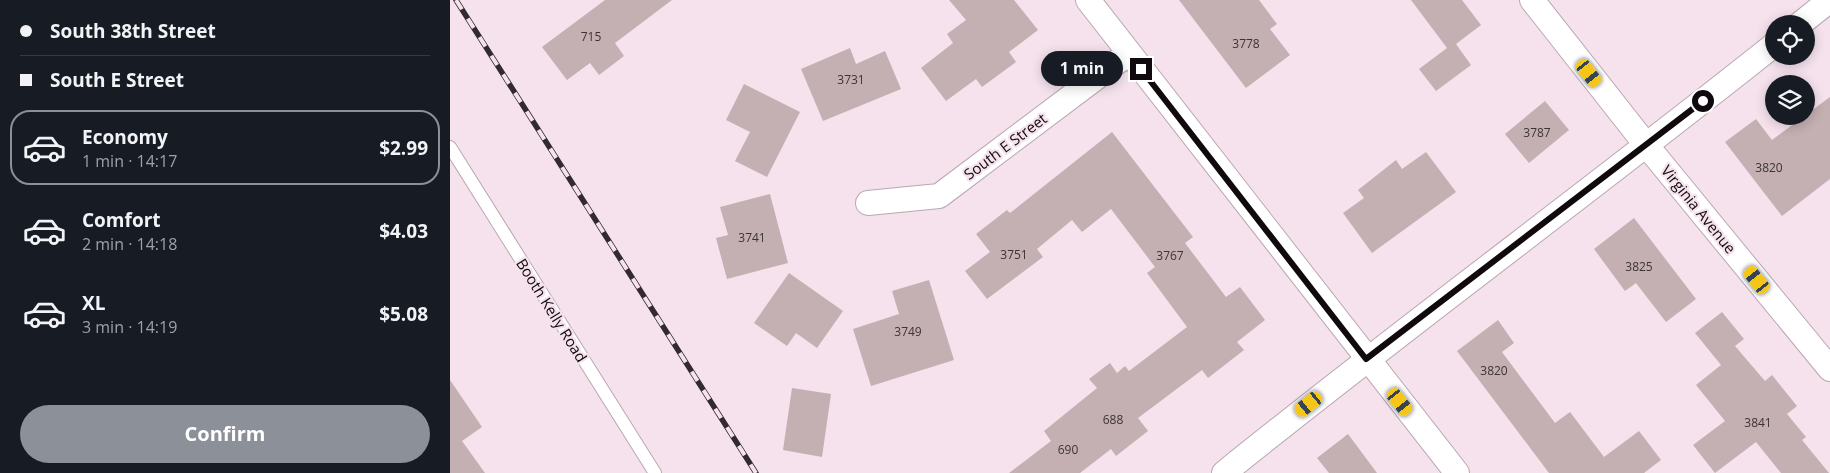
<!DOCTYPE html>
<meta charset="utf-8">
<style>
body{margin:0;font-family:"Open Sans",sans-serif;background:#242831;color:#f1f3f6;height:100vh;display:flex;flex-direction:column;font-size:19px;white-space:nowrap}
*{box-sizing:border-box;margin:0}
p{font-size:16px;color:#9ea1a6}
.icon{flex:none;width:28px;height:28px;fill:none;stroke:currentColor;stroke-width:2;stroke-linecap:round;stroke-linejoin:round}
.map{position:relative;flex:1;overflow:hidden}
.sheet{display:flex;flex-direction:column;background:#171b24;width:450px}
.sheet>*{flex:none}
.hud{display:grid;align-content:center;height:110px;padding:0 20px;background:#171b24}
.buttons{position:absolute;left:1315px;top:15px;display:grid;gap:10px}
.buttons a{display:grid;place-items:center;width:50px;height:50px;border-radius:50%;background:#171b24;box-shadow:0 2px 12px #0003;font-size:25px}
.end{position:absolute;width:22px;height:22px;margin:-11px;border:6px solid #100a0e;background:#fff;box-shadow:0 0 0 2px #fff}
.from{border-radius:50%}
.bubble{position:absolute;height:35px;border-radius:18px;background:#171b24;box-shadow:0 2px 12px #0003;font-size:16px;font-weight:700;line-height:35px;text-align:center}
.car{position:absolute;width:15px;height:30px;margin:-15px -8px;border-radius:6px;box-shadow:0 0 4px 1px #0007;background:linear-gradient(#f5c518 24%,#345 0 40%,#f5c518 0 76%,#345 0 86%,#f5c518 0)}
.hud b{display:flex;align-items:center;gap:18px;height:48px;font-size:19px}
.hud b+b{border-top:1px solid #363941}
.hud i{width:12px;height:12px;background:#f1f3f6}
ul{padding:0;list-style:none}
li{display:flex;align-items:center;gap:15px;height:75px;margin:0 10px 8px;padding:0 10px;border:2px solid transparent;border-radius:20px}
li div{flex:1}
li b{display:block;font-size:19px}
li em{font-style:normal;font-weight:700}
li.selected{border-color:#8c9099}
li>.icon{width:45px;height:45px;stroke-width:1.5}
.cta{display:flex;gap:10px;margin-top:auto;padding:10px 20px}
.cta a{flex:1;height:58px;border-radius:30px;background:#8c9099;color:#fff;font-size:20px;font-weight:700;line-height:58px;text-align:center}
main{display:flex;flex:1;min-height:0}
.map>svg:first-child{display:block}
.building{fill:#c4afb2}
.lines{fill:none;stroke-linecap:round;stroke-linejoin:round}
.lane-casing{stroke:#b9a7b1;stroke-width:14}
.street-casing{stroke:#b9a7b1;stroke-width:26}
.lane{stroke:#fff;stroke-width:12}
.street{stroke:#fff;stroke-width:24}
.rail-casing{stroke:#322a2f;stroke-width:5.5}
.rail{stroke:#f5e2ed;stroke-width:4;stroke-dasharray:11;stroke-linecap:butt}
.route{stroke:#100a0e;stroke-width:6}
.labels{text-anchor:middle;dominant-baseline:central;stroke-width:4.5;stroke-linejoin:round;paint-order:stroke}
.number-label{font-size:12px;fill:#3d3337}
.street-label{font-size:15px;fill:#100a0e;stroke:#f5e2ed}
</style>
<main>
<section class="sheet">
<div class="hud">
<b><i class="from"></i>South 38th Street</b>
<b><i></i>South E Street</b>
</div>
<ul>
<li class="selected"><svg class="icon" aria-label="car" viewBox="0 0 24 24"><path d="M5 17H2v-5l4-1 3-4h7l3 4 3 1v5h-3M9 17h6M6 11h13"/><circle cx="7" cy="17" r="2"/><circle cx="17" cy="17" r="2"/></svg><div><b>Economy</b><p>1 min · 14:17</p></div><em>$2.99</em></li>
<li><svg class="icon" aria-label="car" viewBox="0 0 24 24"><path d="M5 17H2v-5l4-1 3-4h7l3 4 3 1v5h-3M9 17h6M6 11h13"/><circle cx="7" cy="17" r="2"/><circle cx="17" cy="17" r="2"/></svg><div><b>Comfort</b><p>2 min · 14:18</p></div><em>$4.03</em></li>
<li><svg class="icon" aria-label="car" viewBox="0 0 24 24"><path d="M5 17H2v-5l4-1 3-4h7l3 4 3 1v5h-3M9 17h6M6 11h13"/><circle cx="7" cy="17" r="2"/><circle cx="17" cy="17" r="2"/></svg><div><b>XL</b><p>3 min · 14:19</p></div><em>$5.08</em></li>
</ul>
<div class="cta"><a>Confirm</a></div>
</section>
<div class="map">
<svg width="1380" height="473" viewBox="0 0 1380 473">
<rect width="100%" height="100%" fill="#f5e2ed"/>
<!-- building -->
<g class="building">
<path d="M 155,0 L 222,0 L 165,43 L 174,56 L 149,75 L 140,63 L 117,80 L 92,47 Z"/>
<path d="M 499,0 L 564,0 L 588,30 L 559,52 L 566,62 L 532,87 L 526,79 L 496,101 L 471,68 L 503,43 L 497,34 L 516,20 Z"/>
<path d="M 729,0 L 809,0 L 827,24 L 820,29 L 840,55 L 796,88 Z"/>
<path d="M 961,0 L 1012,0 L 1031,25 L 1006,44 L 1021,65 L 986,91 L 969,69 L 997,48 Z"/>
<path d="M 400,48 L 406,64 L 435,51 L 451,89 L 373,121 L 351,69 Z"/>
<path d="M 294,84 L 350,112 L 317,177 L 285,161 L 300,132 L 276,120 Z"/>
<path d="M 1380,97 L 1380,179 L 1332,216 L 1275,142 L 1306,119 L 1322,140 Z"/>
<path d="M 1095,101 L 1119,130 L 1079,163 L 1055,134 Z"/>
<path d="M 662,132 L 743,237 L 735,243 L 776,297 L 790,287 L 815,320 L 787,342 L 794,350 L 758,378 L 752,370 L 688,418 L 698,431 L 666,456 L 661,449 L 630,473 L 559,473 L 601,441 L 594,431 L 647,388 L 639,379 L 660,363 L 667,373 L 675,366 L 679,371 L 737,327 L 697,273 L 705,267 L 661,209 L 632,232 L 622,220 L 587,249 L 593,257 L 537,299 L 515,271 L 540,252 L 526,234 L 557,210 L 560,213 Z"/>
<path d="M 976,152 L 1006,192 L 922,253 L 893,213 L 914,198 L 908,190 L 946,160 L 952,169 Z"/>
<path d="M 320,194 L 338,263 L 277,279 L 266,238 L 278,235 L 270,207 Z"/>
<path d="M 1184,218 L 1246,299 L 1216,322 L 1186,283 L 1175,291 L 1144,249 Z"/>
<path d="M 339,273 L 393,311 L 367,348 L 346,333 L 337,346 L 304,323 Z"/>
<path d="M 479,280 L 504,360 L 421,386 L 403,329 L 449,314 L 442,291 Z"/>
<path d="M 1272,312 L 1294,339 L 1285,346 L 1315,381 L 1322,375 L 1347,406 L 1337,414 L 1356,437 L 1352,440 L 1379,473 L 1331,473 L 1306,442 L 1265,473 L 1243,445 L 1275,421 L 1246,385 L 1271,365 L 1245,333 Z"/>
<path d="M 1048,320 L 1064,343 L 1052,352 L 1105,423 L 1120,412 L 1154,457 L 1189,431 L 1211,460 L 1194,473 L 1099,473 L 1007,351 Z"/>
<path d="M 0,380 L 32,427 L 12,441 L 35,473 L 0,473 Z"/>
<path d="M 342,388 L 381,394 L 372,457 L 333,450 Z"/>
<path d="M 898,434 L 927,473 L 879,473 L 867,458 Z"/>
</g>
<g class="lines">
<!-- lane casing -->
<g class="lane-casing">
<path id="lane" d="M 0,147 L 205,473"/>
</g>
<!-- street casing -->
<g class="street-casing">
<g id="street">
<path d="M 638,0 L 1007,473"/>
<path d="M 1082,0 L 1197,146 L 1380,369"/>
<path d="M 1350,24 L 1380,0"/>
<path d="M 418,203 L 489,196 L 679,53"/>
<path d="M 774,473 C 955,327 1142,190 1324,45"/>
</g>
</g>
<!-- lane -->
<use href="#lane" class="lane"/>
<!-- street -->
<use href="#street" class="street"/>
<!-- rail casing -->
<g class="rail-casing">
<path id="rail" d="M 6,0 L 306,473"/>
</g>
<!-- rail -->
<use href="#rail" class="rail"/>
</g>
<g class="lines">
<!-- route -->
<path class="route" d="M 691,69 L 916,359 L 1253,101"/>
</g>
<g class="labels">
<!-- number labels -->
<g class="number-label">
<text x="141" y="36">715</text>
<text x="796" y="43">3778</text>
<text x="401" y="79">3731</text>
<text x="1087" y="132">3787</text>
<text x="1319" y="167">3820</text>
<text x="302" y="237">3741</text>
<text x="564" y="254">3751</text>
<text x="720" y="255">3767</text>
<text x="1189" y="266">3825</text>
<text x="458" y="331">3749</text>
<text x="1044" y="370">3820</text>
<text x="663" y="419">688</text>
<text x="1308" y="422">3841</text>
<text x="618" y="449">690</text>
</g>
<!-- street labels -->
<g class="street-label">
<text transform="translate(555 146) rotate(-37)">South E Street</text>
<text transform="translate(1249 209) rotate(51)">Virginia Avenue</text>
<text transform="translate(102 310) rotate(58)">Booth Kelly Road</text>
</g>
</g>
</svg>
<div class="buttons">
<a><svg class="icon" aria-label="locate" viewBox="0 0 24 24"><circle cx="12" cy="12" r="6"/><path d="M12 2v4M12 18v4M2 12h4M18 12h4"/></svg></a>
<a><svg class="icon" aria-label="layers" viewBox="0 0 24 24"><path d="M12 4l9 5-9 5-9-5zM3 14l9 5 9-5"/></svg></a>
</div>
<i class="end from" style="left:1253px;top:101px"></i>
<i class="end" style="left:691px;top:69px"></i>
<div class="bubble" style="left:591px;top:51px;width:82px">1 min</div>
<i class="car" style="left:1139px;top:73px;rotate:142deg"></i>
<i class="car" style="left:1307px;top:280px;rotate:321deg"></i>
<i class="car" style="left:950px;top:402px;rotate:141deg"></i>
<i class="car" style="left:859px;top:404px;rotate:231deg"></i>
</div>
</main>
